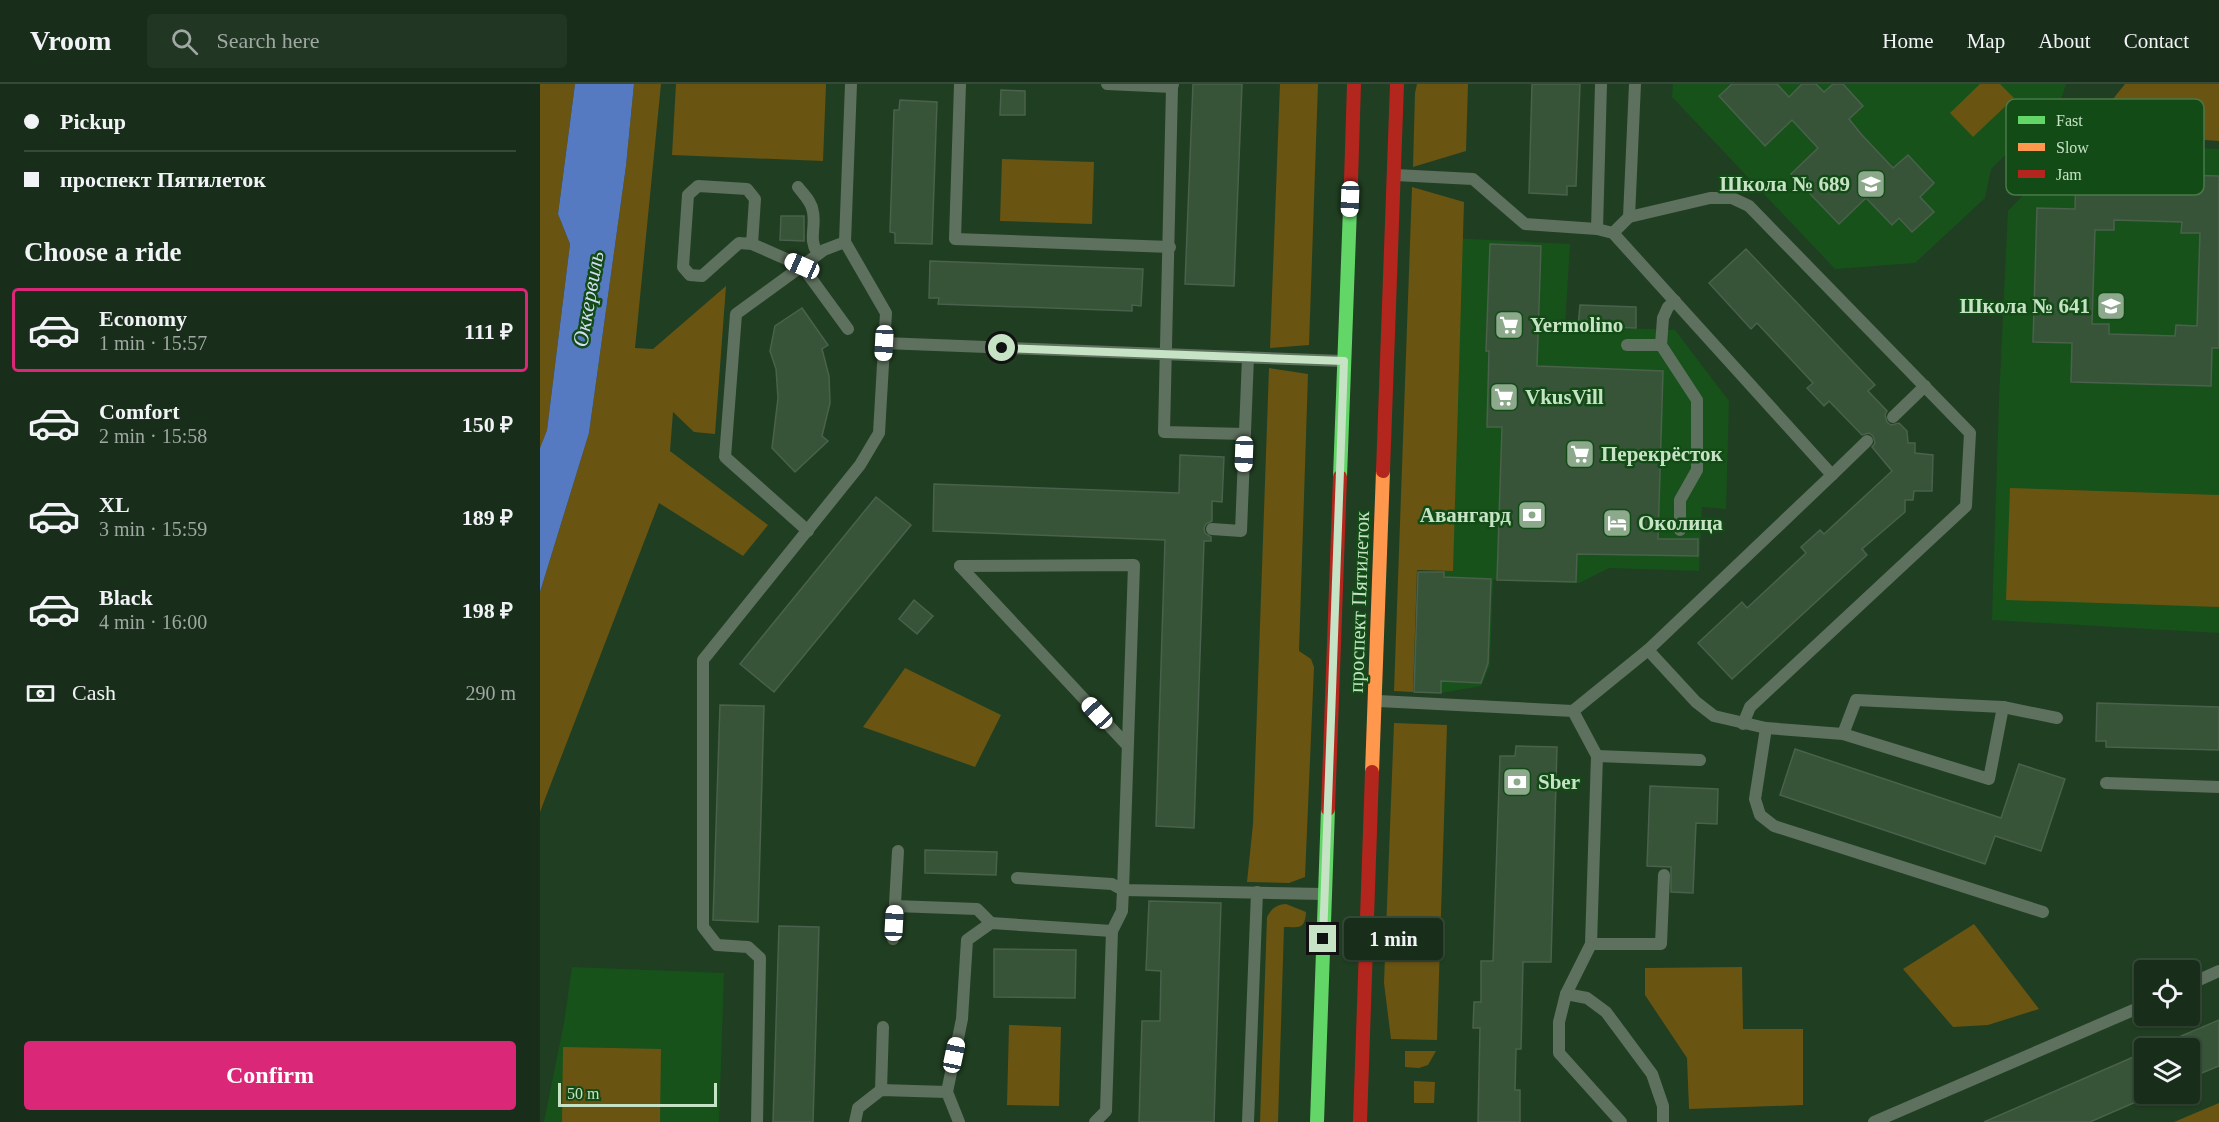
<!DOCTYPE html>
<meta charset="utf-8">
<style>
body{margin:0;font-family:"Times New Roman",serif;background:#213623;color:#f1f3f6;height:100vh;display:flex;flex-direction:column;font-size:22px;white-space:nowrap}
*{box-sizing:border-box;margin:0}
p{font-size:20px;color:#9fa8a2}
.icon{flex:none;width:33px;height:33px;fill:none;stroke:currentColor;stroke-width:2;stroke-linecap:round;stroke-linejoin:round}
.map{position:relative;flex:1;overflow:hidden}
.sheet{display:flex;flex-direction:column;background:#182e1a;width:540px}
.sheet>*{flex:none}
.guide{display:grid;align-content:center;height:132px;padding:0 24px;background:#182e1a}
.fabs{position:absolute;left:1594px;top:876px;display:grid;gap:12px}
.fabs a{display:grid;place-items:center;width:66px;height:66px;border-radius:6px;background:#182e1a;box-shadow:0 2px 4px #0004,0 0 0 2px #364a39;font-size:30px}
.scale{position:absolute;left:18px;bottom:15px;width:159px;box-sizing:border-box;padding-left:6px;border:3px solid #c6e3c5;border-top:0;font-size:16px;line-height:21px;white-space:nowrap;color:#c6e3c5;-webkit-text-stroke:4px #134b17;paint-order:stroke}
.end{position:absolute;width:27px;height:27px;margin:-14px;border:8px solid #c6e3c5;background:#111;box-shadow:0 0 0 3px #111}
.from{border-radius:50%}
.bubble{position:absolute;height:42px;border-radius:6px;background:#182e1a;box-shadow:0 2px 4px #0004,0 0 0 2px #364a39;font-size:20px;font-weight:700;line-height:42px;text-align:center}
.car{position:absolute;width:18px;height:36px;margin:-18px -9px;border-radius:8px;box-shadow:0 0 4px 2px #0007;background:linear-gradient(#fff 24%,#345 0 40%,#fff 0 76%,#345 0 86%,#fff 0)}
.guide b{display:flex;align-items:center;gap:21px;height:57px;font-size:22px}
.guide b+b{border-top:2px solid #364a39}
.guide i{width:15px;height:15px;background:#f1f3f6}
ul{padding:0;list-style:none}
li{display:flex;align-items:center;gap:18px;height:84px;margin:0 12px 9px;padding:0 12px;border:3px solid transparent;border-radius:6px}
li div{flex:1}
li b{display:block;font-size:22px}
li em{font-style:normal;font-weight:700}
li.active{border-color:#db2777}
li>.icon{width:54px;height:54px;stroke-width:1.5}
h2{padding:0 24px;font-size:27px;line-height:72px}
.pay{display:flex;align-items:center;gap:15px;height:66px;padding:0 24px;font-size:22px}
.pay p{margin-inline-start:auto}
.button{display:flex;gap:12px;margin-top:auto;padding:12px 24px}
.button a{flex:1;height:69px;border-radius:6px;background:#db2777;color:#fff;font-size:24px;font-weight:700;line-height:69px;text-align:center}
header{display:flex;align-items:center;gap:36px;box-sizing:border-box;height:84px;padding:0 30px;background:#182e1a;border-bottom:2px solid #364a39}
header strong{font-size:28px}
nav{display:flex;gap:33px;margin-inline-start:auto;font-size:21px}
.search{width:420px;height:54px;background:#213623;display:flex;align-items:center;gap:15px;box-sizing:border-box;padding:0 21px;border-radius:6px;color:#9fa8a2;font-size:22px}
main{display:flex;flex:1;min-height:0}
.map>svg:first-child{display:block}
.built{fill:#17521b}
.green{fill:#695412}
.water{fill:#557ac1}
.building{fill:#375439;stroke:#4a614b;stroke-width:1.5;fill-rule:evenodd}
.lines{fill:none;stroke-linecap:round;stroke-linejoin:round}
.lane{stroke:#5e705e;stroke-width:12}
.fast{stroke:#63d668;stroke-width:14}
.slow{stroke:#ff974d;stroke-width:14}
.jam{stroke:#b3261e;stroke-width:14}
.route{stroke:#c6e3c5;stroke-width:8}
.labels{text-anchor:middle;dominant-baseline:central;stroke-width:5;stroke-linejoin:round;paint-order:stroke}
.poi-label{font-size:21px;font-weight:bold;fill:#c6e3c5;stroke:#134b17;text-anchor:start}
.street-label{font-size:21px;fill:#c6e3c5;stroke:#134b17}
.water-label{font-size:22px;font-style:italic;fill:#d3def4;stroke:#134b17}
.key{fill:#134b17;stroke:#49794b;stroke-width:1.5}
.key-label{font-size:16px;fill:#c6e3c5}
</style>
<header>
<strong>Vroom</strong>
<div class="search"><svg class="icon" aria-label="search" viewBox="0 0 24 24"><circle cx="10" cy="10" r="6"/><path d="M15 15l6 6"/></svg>Search here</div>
<nav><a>Home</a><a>Map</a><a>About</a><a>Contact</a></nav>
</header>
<main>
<section class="sheet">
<div class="guide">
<b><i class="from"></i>Pickup</b>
<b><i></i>проспект Пятилеток</b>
</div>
<h2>Choose a ride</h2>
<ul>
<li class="active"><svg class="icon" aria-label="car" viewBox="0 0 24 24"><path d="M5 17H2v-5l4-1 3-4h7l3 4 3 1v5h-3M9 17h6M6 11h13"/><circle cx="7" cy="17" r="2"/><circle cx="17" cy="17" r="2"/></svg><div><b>Economy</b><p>1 min · 15:57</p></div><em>111 ₽</em></li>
<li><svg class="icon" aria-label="car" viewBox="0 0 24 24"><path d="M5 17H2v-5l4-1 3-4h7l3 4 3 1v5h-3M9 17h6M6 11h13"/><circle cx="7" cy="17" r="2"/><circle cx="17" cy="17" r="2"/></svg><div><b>Comfort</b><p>2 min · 15:58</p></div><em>150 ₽</em></li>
<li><svg class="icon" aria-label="car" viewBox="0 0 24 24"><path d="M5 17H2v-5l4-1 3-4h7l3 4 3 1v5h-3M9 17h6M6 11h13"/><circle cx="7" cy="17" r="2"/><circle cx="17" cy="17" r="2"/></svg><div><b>XL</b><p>3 min · 15:59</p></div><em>189 ₽</em></li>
<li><svg class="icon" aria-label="car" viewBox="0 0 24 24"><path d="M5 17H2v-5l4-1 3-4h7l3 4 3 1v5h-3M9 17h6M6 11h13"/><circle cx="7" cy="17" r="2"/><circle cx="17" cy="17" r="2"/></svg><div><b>Black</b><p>4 min · 16:00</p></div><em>198 ₽</em></li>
</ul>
<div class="pay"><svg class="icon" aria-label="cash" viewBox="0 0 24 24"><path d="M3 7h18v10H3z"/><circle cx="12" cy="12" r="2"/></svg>Cash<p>290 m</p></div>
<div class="button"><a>Confirm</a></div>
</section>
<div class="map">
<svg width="1679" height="1038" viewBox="0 0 1679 1038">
<rect width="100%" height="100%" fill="#203e22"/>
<!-- built -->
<g class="built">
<path d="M 1133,0 L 1526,0 L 1520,19 L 1451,85 L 1445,114 L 1375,179 L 1295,185 L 1132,13 Z"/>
<path d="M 1534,58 L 1679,65 L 1679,549 L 1452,536 L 1459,317 L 1468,127 Z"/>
<path d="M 910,154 L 1030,160 L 1025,242 L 1135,246 L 1189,317 L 1186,425 L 1162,423 L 1159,487 L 1069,484 L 1039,499 L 953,496 L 950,581 L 941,602 L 901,609 L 874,608 L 878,488 L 904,488 Z"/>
<path d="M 32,883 L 184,889 L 179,1038 L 4,1038 L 24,939 Z"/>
</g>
<!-- green -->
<g class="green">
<path d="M 0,0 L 35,0 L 18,130 L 30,160 L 7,346 L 0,364 Z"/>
<path d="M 94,0 L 121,0 L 95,264 L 113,265 L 186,202 L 175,350 L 154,348 L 133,328 L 130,367 L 228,441 L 203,472 L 119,419 L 0,728 L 0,508 L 49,349 L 86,82 Z"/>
<path d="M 136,0 L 286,0 L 283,77 L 132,71 Z"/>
<path d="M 740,0 L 778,0 L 769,261 L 730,264 Z"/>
<path d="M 877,0 L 928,0 L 926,67 L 873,83 L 875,9 Z"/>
<path d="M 1440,0 L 1460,0 L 1474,14 L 1433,53 L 1410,29 Z"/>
<path d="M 1585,0 L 1679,0 L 1679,57 L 1610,52 L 1552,41 Z"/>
<path d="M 462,75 L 554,78 L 552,140 L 460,137 Z"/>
<path d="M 872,103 L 924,118 L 913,487 L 877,486 L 873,608 L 854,607 Z"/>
<path d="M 729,284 L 768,290 L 759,567 L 771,575 L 774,583 L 765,793 L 749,799 L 707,798 L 713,740 Z"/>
<path d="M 1470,404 L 1679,411 L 1679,523 L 1466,516 Z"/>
<path d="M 365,584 L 461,631 L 435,683 L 323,643 Z"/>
<path d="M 854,639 L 907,641 L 897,956 L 851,955 L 844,899 Z"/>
<path d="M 746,820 L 766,828 C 765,846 759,843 744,843 L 738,1038 L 720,1038 L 727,833 C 732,824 736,821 746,820 Z"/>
<path d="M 1434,840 L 1499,925 L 1448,941 L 1413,943 L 1363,885 Z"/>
<path d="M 1202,883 L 1203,945 L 1263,945 L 1263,1021 L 1149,1025 L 1147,974 L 1105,911 L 1105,884 Z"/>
<path d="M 469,941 L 521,943 L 519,1022 L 467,1021 Z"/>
<path d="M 23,963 L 121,965 L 120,1038 L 22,1038 Z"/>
<path d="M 865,967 L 896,967 L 888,981 L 879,984 L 865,983 Z"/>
<path d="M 874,997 L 895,998 L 894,1019 L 874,1019 Z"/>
<path d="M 1679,1019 L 1679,1038 L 1634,1038 Z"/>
</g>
<!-- water -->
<path class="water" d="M 35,0 L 94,0 L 86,82 L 49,349 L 0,508 L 0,364 L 7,346 L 30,160 L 18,130 Z"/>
<!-- building -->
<g class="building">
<path d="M 653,0 L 702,0 L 694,202 L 645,200 Z"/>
<path d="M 992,0 L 1040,0 L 1036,102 L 1027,102 L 1027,111 L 989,109 Z"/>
<path d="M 1192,0 L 1237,0 L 1249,13 L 1262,0 L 1276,0 L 1284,8 L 1293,0 L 1303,0 L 1323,22 L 1309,35 L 1321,50 L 1353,84 L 1368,71 L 1394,99 L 1380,113 L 1394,128 L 1372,148 L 1359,134 L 1352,141 L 1326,114 L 1299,140 L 1251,90 L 1278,64 L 1252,36 L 1225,62 L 1179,12 Z"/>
<path d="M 461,6 L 485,7 L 485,31 L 460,31 Z"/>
<path d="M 360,16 L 397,18 L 392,160 L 355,159 L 355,149 L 350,148 L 354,26 L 359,26 Z"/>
<path d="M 1536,88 L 1679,92 L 1679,264 L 1672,264 L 1671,302 L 1531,298 L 1532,259 L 1493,258 L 1497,124 L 1535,125 ZM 1574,136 L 1642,138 L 1641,149 L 1660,149 L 1657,242 L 1636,241 L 1635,252 L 1569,250 L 1569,240 L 1552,240 L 1555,146 L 1574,146 Z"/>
<path d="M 241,132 L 264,132 L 264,157 L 240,156 Z"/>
<path d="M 950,160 L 1001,162 L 997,282 L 1123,287 L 1118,455 L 1158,455 L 1158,472 L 1037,470 L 1036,498 L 957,496 L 962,343 L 947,343 L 949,267 L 946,267 Z"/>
<path d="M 1206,165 L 1335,301 L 1328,307 L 1347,327 L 1345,331 L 1347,338 L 1351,341 L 1359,339 L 1367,347 L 1368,359 L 1375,359 L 1375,369 L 1393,371 L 1392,407 L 1374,407 L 1373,416 L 1365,416 L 1365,428 L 1322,465 L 1327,471 L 1192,595 L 1158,559 L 1202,518 L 1207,524 L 1266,469 L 1261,463 L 1280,446 L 1284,450 L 1352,387 L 1332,363 L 1335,359 L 1333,352 L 1329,349 L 1322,351 L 1289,317 L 1284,322 L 1267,304 L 1273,299 L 1217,239 L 1211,245 L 1169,199 Z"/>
<path d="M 390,177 L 603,185 L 601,222 L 592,221 L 592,227 L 398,220 L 399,214 L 389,214 Z"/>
<path d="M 1040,221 L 1096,223 L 1096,244 L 1038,242 Z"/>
<path d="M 262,224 L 288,261 L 282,265 L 289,292 L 290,319 L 282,352 L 288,357 L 255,388 L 232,364 L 238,314 L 236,285 L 230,267 L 235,242 Z"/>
<path d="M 640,371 L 684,373 L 682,418 L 672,417 L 672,437 L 666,440 L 664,444 L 665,449 L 671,453 L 671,457 L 664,457 L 654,744 L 616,742 L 625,456 L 393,447 L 394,400 L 639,409 Z"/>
<path d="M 336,413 L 371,441 L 234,608 L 200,580 Z"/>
<path d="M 878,488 L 904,488 L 904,493 L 951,495 L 948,579 L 941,599 L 901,597 L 901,609 L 874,608 Z"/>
<path d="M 374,516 L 393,532 L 377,550 L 359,535 Z"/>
<path d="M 1557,619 L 1679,623 L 1679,666 L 1566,663 L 1566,657 L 1556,657 Z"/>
<path d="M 180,621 L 224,622 L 218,838 L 173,836 Z"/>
<path d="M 976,662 L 1017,663 L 1011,878 L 983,878 L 981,965 L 976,965 L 975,1006 L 980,1006 L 980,1038 L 938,1038 L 940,944 L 933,944 L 934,918 L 941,918 L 941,877 L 953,877 L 960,672 L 975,672 Z"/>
<path d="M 1255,665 L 1461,734 L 1479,680 L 1525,695 L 1501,767 L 1455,752 L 1445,780 L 1240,711 Z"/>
<path d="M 1110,702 L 1178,705 L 1177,740 L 1156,739 L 1153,809 L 1131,808 L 1131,783 L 1107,782 Z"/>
<path d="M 385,766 L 457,768 L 456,791 L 385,789 Z"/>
<path d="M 609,817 L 681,819 L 674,1038 L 599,1038 L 602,937 L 620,937 L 621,887 L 606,886 Z"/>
<path d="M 239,842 L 279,843 L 273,1038 L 233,1038 Z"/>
<path d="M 454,865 L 536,866 L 535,914 L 454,913 Z"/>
<path d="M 1679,936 L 1679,982 L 1650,994 L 1650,964 L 1613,964 Z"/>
<path d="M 1605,968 L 1605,1014 L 1550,1038 L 1444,1038 Z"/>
</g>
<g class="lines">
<!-- lane -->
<g class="lane">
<path d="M 420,0 L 415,155 L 630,163"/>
<path d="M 567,0 L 632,3 L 633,0"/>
<path d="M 632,3 L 624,348 L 705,350"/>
<path d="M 258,103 C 264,111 272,118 273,128 C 276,144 268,156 278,170"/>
<path d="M 1089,133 L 1170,114 L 1192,114 L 1209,122 L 1430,349 L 1426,422 L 1210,623 L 1203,640"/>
<path d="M 1057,145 L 1061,0"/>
<path d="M 1073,149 L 1089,133 L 1095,0"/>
<path d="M 212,160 L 199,159 L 162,192 L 150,191 L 143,183 L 148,111 L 158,102 L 207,105 L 215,115 L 212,160 L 262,182 L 308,245"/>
<path d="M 1135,217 L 1128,223 L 1123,234 L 1121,261 L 1157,316 L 1157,386 L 1140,416 L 1140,446"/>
<path d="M 344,259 L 803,277"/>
<path d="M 1087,261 L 1121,261"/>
<path d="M 1353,333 L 1385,302"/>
<path d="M 1292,391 L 1327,357"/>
<path d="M 672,445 L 701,447 L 708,273"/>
<path d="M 268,447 L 185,373 L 196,230 L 284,166 L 305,158"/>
<path d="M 420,482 L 594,481 L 583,806 L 784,810"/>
<path d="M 420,482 L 587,661"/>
<path d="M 1108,566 L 1156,618 L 1174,632 L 1226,644 L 1303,650 L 1449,695 L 1463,623 L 1316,616 L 1303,650"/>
<path d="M 838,617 L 1033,627 L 1108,566 L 1292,391 L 1073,149 L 1057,145 L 985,140 L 933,95 L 855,91"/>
<path d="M 1463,623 L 1517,634"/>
<path d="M 1033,627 L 1057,672 L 1051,860 L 1026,910 L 1019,938 L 1019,969 L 1081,1038"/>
<path d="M 1226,644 L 1215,715 L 1220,731 L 1234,742 L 1503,828"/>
<path d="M 1057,672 L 1160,676"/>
<path d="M 1566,699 L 1679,703"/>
<path d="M 477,794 L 572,800 L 583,806 L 582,827 L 572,847 L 566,1027 L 555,1038"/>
<path d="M 355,822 L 437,825 L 451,839"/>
<path d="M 353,855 L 358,767"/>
<path d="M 1051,860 L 1121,860 L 1124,791"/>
<path d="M 1650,900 L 1679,887"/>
<path d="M 1026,910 L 1047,914 L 1066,928 L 1112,990 L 1123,1022 L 1123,1038"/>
<path d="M 341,1006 L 343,943"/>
<path d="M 407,1008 L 422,935 L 427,856 L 451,839 L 572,847"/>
<path d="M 217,1038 L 220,874 L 208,863 L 177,861 L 163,843 L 163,576 L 320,381 L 339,349 L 346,229 L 305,158 L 311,0"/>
<path d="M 315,1038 L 318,1024 L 341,1006 L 407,1008 L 419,1038"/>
<path d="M 708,1038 L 717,808"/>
<path d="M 1334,1038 L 1605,921"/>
</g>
<!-- fast -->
<g class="fast">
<path d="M 800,393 L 811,97"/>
<path d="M 777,1038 L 788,725"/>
</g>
<!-- slow -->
<path class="slow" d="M 832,688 L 843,387"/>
<!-- jam -->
<g class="jam">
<path d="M 811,97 L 814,0"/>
<path d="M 843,387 L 857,0"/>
<path d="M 788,725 L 800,393"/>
<path d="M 820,1038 L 832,688"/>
</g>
</g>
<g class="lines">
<!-- route -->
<path class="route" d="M 462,264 L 804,277 L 783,855"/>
</g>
<!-- icons -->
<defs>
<g id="school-square" transform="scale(1.5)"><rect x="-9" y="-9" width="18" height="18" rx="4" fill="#8ca98c" stroke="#134b17"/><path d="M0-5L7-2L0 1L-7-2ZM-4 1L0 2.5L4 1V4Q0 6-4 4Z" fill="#fff"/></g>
<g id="supermarket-square" transform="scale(1.5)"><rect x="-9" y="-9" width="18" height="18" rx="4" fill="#8ca98c" stroke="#134b17"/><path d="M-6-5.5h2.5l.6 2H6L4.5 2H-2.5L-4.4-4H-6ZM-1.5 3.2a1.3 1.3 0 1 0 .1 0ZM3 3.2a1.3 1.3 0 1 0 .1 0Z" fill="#fff"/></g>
<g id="bank-square" transform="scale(1.5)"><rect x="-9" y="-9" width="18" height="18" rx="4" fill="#8ca98c" stroke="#134b17"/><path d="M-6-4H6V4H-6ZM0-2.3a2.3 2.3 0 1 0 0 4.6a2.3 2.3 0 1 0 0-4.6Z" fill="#fff"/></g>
<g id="hotel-square" transform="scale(1.5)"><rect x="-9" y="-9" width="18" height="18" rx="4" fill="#8ca98c" stroke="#134b17"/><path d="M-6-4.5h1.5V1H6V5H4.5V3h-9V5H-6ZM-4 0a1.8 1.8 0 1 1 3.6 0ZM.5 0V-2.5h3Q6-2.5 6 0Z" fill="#fff"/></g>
</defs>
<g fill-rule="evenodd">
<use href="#school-square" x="1331" y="100"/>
<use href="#school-square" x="1571" y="222"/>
<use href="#supermarket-square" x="969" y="241"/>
<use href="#supermarket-square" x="964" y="313"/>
<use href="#supermarket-square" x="1040" y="370"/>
<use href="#bank-square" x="992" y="431"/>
<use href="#hotel-square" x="1077" y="439"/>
<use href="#bank-square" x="977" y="698"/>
</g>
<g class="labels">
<!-- poi labels -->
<g class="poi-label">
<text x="1310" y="100" text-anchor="end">Школа № 689</text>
<text x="1550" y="222" text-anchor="end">Школа № 641</text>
<text x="990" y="241">Yermolino</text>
<text x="985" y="313">VkusVill</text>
<text x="1061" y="370">Перекрёсток</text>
<text x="971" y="431" text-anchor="end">Авангард</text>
<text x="1098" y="439">Околица</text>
<text x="998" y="698">Sber</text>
</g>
<!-- street labels -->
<g class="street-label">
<text transform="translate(819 518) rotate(-88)">проспект Пятилеток</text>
</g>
<!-- water labels -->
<g class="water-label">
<text transform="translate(48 215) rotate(-80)">Оккервиль</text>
</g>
</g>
<!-- legend -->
<rect x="1466" y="15" width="198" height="96" rx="9" class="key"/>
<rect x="1478" y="32" width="27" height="8" fill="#63d668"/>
<rect x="1478" y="59" width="27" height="8" fill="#ff974d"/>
<rect x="1478" y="86" width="27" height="8" fill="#b3261e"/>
<g class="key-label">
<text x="1516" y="42">Fast</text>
<text x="1516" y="69">Slow</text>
<text x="1516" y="96">Jam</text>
</g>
</svg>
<div class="fabs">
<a><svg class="icon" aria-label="locate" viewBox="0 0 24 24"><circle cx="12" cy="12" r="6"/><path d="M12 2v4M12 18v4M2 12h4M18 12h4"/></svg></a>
<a><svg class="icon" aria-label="layers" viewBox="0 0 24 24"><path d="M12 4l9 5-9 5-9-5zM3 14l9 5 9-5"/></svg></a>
</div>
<div class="scale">50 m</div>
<i class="end from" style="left:462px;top:264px"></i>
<i class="end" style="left:783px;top:855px"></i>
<div class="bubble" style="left:804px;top:834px;width:99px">1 min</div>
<i class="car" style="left:810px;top:115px;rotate:182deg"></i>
<i class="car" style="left:262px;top:182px;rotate:294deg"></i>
<i class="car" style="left:344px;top:259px;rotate:183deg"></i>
<i class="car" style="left:704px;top:370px;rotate:182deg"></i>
<i class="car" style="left:557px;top:629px;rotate:317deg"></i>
<i class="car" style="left:354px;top:839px;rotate:3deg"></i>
<i class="car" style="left:414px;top:971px;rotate:12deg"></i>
</div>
</main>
